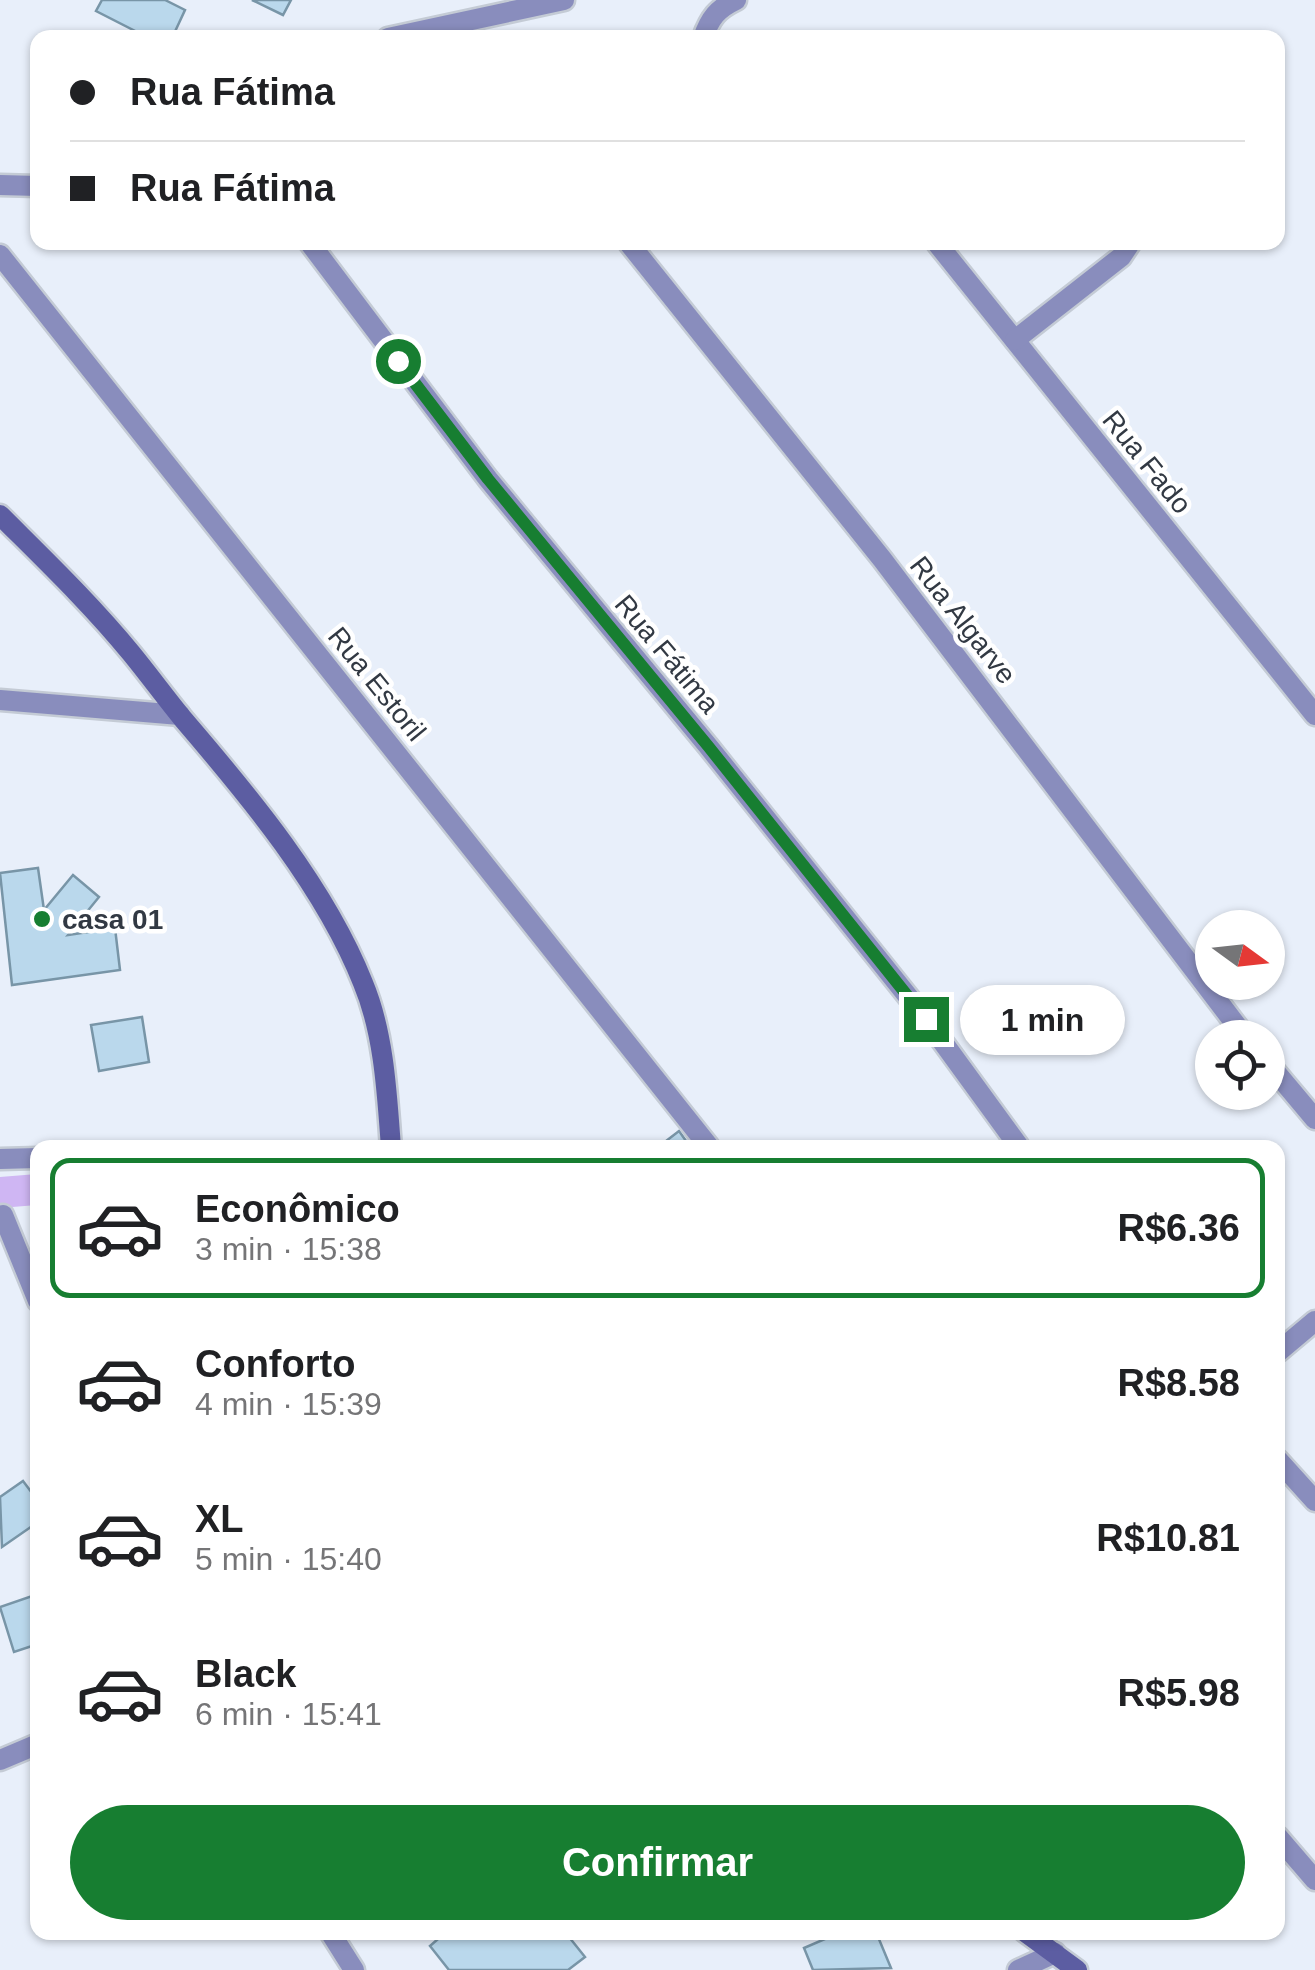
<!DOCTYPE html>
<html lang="pt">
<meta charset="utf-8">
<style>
body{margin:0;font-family:Helvetica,sans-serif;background:#f6f6f6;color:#202124;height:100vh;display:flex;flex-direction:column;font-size:38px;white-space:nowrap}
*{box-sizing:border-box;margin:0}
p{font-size:32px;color:#757577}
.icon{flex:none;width:55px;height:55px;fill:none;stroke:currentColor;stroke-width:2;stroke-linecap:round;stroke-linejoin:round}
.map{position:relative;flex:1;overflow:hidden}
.side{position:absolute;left:30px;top:1140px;width:1255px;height:800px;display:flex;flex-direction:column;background:#fff;border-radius:20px;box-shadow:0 2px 8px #0004}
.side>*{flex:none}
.top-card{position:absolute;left:30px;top:30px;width:1255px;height:220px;border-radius:20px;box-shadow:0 2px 8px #0004;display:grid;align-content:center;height:220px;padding:0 40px;background:#fff}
.needle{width:65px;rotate:105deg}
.fabs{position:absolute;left:1195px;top:910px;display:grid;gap:20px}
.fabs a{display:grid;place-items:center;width:90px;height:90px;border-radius:50%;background:#fff;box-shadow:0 2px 8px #0004;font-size:50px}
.end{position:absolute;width:45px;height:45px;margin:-22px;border:12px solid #177e31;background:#fff;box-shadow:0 0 0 5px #fff}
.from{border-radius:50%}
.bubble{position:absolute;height:70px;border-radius:35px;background:#fff;box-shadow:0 2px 8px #0004;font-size:32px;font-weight:600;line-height:70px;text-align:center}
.top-card b{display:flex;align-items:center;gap:35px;height:95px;font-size:38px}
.top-card b+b{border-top:2px solid #e0e0e0}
.top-card i{width:25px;height:25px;background:#202124}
ul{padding:18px 0 0;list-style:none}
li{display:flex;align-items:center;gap:30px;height:140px;margin:0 20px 15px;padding:0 20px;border:5px solid transparent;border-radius:20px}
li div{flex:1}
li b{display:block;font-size:38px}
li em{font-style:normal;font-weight:600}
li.current{border-color:#177e31}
li>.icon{width:90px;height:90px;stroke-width:1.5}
.cta{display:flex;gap:20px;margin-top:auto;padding:20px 40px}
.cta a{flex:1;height:115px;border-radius:60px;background:#177e31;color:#fff;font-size:40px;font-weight:600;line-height:115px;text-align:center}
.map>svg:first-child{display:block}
.green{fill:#cfb6f3}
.building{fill:#bad8ec;stroke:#7895a7;stroke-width:2.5}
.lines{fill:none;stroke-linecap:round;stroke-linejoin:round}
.minor-casing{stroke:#c4cbd5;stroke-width:25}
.secondary-casing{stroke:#c4cbd5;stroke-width:25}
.minor{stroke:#898dbd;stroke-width:20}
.secondary{stroke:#5c5da2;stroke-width:20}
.route{stroke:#177e31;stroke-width:12}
.poi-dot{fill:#177e31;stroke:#fff;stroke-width:4}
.labels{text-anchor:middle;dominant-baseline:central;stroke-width:9;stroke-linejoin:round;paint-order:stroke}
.street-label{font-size:28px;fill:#323943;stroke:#fff}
.poi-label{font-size:28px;font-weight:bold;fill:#323943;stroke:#fff;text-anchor:start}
</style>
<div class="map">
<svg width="1315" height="1970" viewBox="0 0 1315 1970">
<rect width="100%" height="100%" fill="#e8effa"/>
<!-- green -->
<path class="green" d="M 37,1174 L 37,1205 L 0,1208 L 0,1177 Z"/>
<!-- building -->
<g class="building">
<path d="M 102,0 L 165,0 L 185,10 L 172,38 L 149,38 L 96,11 Z"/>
<path d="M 252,0 L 291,0 L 283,15 Z"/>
<path d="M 38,868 L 44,910 L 73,875 L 99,897 L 68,935 L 115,928 L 120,970 L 12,985 L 0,873 Z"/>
<path d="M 142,1017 L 149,1062 L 99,1071 L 91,1025 Z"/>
<path d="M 679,1131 L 691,1148 L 657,1148 Z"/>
<path d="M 23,1481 L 38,1501 L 38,1522 L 2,1547 L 0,1497 Z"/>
<path d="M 38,1594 L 38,1644 L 14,1652 L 0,1607 Z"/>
<path d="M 446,1932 L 565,1932 L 585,1957 L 568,1970 L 449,1970 L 430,1946 Z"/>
<path d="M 841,1932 L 876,1932 L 891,1968 L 813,1970 L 804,1948 Z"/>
</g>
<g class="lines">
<!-- minor casing -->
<g class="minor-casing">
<g id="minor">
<path d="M 388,38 L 564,0"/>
<path d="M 703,38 C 710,18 717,9 736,0"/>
<path d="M 0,185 L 38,186"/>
<path d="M 309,242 L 488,479 L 708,746 L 926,1019 L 1020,1148"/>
<path d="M 628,242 L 882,559 L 1246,1038"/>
<path d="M 936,242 L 1315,715"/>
<path d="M 0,255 L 710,1148"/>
<path d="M 1015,340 L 1121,257 L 1131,242"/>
<path d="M 0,700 L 180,715"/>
<path d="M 1268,1063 L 1315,1119"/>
<path d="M 0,1159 L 38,1158"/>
<path d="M 3,1215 L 38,1301"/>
<path d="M 1278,1352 L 1315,1321"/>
<path d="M 1278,1460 L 1315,1501"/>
<path d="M 0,1760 L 38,1744"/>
<path d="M 1278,1837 L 1315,1880"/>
<path d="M 330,1932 L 354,1970"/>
<path d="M 1018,1970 L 1055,1953"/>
</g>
</g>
<!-- secondary casing -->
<g class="secondary-casing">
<g id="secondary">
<path d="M 0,515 C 45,560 91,604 131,653 C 149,675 165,697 183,719 C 249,796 325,887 363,983 C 384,1033 387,1093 391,1148"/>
<path d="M 1025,1932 L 1077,1970"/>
</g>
</g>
<!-- minor -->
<use href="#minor" class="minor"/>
<!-- secondary -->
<use href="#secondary" class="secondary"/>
</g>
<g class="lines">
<!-- route -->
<path class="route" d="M 398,361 L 488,479 L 708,746 L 926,1019"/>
</g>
<!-- markers -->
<circle class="poi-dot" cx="42" cy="919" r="10"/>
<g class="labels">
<!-- street labels -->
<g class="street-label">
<text transform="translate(1147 462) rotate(51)">Rua Fado</text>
<text transform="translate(963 620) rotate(52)">Rua Algarve</text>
<text transform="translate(667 654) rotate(50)">Rua Fátima</text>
<text transform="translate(377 684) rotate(51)">Rua Estoril</text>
</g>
<!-- poi labels -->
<g class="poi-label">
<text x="62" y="919">casa 01</text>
</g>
</g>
</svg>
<div class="fabs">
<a><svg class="needle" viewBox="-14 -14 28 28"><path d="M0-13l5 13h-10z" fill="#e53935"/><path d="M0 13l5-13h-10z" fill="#757577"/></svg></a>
<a><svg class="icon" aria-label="locate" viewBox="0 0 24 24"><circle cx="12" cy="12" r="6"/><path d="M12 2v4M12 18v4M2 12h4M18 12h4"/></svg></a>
</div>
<i class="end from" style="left:398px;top:361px"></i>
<i class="end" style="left:926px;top:1019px"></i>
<div class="bubble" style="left:960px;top:985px;width:165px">1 min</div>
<div class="top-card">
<b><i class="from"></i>Rua Fátima</b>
<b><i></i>Rua Fátima</b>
</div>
<section class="side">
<ul>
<li class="current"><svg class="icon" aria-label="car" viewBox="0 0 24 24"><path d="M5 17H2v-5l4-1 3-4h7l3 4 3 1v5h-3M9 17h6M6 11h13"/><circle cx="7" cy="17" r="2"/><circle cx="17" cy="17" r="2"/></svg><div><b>Econômico</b><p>3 min · 15:38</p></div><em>R$6.36</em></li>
<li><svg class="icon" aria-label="car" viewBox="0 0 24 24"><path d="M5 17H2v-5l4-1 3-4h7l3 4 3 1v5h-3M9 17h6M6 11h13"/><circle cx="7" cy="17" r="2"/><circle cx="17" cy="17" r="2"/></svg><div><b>Conforto</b><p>4 min · 15:39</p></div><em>R$8.58</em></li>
<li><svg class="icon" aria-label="car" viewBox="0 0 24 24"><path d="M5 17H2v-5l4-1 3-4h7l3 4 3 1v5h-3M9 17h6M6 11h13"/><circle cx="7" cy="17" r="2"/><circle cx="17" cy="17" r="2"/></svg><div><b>XL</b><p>5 min · 15:40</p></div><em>R$10.81</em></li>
<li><svg class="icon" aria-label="car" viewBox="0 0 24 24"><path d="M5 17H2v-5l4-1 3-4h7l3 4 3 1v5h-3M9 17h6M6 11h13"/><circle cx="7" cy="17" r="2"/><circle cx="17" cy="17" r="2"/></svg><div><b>Black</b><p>6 min · 15:41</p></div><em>R$5.98</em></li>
</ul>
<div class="cta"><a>Confirmar</a></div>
</section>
</div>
